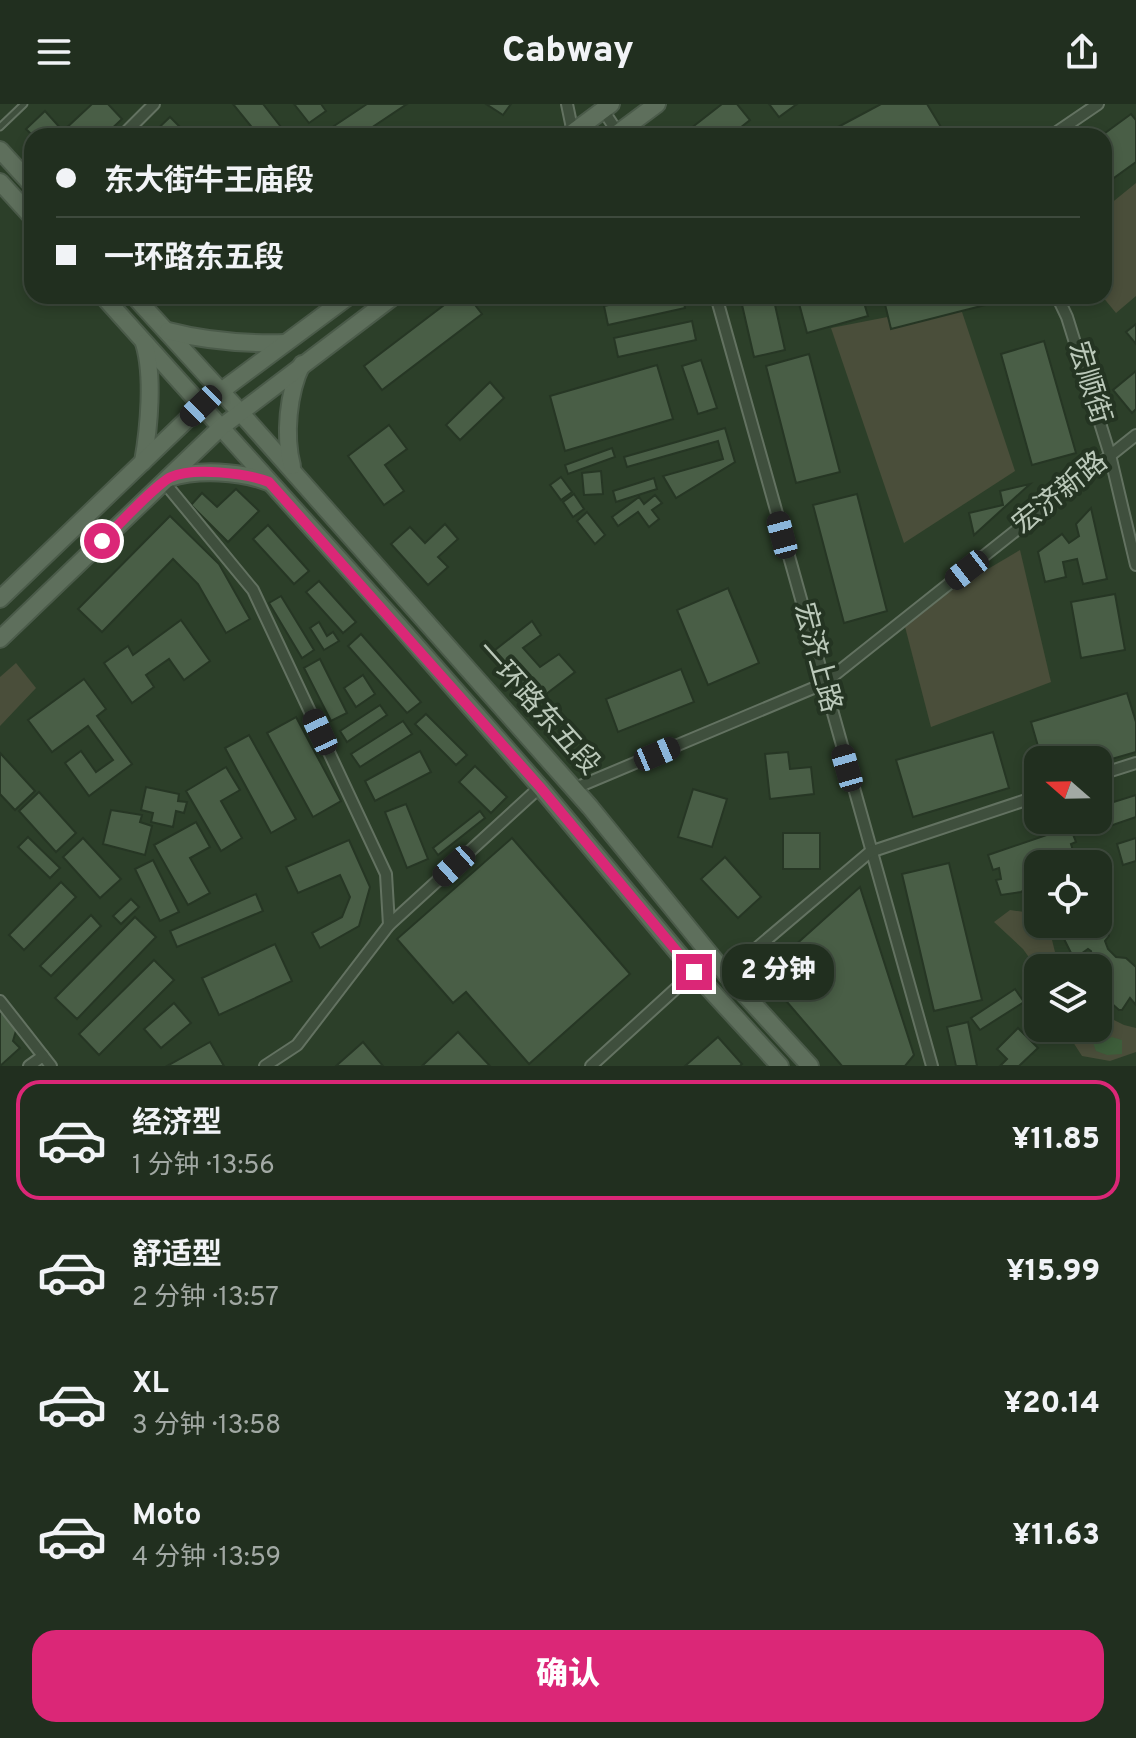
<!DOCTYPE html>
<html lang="zh">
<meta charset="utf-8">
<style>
body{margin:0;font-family:Overpass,"Noto Sans SC",sans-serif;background:#293728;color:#f1f3f6;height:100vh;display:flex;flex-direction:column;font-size:30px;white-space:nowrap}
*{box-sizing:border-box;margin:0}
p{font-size:26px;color:#a2a9a4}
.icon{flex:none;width:44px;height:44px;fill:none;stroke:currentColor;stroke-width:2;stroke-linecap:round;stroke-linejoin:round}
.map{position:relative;height:962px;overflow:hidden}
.panel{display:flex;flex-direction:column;background:#212f1f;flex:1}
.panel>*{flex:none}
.top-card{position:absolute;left:24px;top:24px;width:1088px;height:176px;border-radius:24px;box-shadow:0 4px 12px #0003,0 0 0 2px #3e4a3d;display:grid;align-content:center;height:176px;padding:0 32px;background:#212f1f}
.needle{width:52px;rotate:290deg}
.tools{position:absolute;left:1024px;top:642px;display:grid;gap:16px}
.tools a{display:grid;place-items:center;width:88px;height:88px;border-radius:16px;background:#212f1f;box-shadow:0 4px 12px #0003,0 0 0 2px #3e4a3d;font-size:40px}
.end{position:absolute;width:36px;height:36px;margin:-18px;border:10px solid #db2777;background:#fff;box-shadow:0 0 0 4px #fff}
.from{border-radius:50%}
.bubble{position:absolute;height:56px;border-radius:24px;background:#212f1f;box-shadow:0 4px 12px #0003,0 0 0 2px #3e4a3d;font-size:26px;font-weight:800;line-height:56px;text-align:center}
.car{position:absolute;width:24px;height:48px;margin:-24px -12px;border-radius:10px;box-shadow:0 0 6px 2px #0007;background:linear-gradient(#222 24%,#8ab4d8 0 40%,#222 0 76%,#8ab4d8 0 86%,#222 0)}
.top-card b{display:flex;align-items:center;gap:28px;height:76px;font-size:30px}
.top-card b+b{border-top:2px solid #3e4a3d}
.top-card i{width:20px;height:20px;background:#f1f3f6}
ul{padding:14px 0 0;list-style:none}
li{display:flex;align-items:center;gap:24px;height:120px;margin:0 16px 12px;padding:0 16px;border:4px solid transparent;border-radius:24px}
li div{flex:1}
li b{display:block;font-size:30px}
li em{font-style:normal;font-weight:800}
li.selected{border-color:#db2777}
li>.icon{width:72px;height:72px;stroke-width:1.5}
.action{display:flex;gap:16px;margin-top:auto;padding:16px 32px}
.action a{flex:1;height:92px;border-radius:24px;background:#db2777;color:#fff;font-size:32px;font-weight:800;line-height:92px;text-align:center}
header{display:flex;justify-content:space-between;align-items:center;height:104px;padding:0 32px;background:#212f1f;font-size:36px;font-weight:800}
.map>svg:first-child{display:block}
.green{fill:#4a4e3a}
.water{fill:#3d5d3a}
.building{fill:#495e46;stroke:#263624;stroke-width:2}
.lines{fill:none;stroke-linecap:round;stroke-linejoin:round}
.lane-casing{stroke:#637261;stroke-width:9}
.street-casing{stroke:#637261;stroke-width:14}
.primary-casing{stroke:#4b5b4a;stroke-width:20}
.lane{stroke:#3f4f3d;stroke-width:5}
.street{stroke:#3f4f3d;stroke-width:10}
.primary{stroke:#5e6f5c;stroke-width:16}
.route{stroke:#db2777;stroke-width:10}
.labels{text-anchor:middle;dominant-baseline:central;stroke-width:8;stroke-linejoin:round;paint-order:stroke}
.street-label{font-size:28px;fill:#bbc9ba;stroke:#243422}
</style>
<header><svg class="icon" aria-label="menu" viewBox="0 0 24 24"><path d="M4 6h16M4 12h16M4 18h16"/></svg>Cabway<svg class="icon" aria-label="share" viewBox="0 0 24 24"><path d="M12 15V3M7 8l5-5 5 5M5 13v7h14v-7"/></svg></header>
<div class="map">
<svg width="1136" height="962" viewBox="0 0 1136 962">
<rect width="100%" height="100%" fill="#2c3f29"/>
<!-- green -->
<g class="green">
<path d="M 1136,79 L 1136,192 L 1116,209 L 1102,192 L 1104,192 L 1104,105 Z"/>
<path d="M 959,199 L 1015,367 L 904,439 L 831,224 Z"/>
<path d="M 1020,446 L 1051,578 L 931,623 L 903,515 Z"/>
<path d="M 16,559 L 36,584 L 0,622 L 0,573 Z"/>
<path d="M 1010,806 L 1038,810 L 1038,820 L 1048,820 L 1055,848 L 1065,864 L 1038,866 L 1023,845 L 994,818 Z"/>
<path d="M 1098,908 L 1124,921 L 1136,924 L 1136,948 L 1110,957 L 1082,952 L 1064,924 L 1098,924 Z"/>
</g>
<!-- water -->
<path class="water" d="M 1080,924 L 1088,924 L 1103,937 L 1112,933 L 1122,936 L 1122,950 L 1107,951 L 1096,947 C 1093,938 1091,932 1081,932 L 1078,926 Z"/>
<!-- building -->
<g class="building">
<path d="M 92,0 L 108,0 L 122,15 L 104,32 L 33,32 L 26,25 L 45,7 L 63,27 Z"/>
<path d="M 233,0 L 263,0 L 288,32 L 259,32 Z"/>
<path d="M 294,0 L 321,0 L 326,7 L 309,19 Z"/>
<path d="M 367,0 L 407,0 L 359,32 L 319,32 Z"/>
<path d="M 486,0 L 511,0 L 503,11 Z"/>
<path d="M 722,0 L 737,0 L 750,16 L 730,32 L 681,32 Z"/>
<path d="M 769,0 L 797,0 L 779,13 Z"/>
<path d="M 881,0 L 927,0 L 944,28 L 937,32 L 843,32 L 838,23 Z"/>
<path d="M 1131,10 L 1136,16 L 1136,58 L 1104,81 L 1104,32 L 1101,32 Z"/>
<path d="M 170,13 L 189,32 L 150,32 Z"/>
<path d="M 456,192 L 468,192 L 482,210 L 382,286 L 364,262 Z"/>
<path d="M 650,192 L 683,192 L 685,204 L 608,221 L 604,202 Z"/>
<path d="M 740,192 L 773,192 L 785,246 L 754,253 Z"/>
<path d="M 797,192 L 862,192 L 868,212 L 807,229 Z"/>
<path d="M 883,192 L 992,192 L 993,199 L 891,225 Z"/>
<path d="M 692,217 L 696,236 L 618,253 L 614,234 Z"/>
<path d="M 1136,220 L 1136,240 L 1126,228 Z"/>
<path d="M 1044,237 L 1076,349 L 1032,361 L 1001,250 Z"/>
<path d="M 809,250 L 840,368 L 796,379 L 766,262 Z"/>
<path d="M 701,256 L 717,304 L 698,310 L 682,262 Z"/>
<path d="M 657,261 L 673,315 L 565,347 L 550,292 Z"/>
<path d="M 1136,267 L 1136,305 L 1132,309 L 1113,286 Z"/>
<path d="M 490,278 L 504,294 L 460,336 L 446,321 Z"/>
<path d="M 389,321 L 407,345 L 385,361 L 404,387 L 384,401 L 348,352 Z"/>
<path d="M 725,324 L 735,358 L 676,394 L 663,372 L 723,355 L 718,337 L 627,363 L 624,353 Z"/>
<path d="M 612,344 L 615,353 L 568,370 L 565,361 Z"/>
<path d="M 601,367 L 603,390 L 584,391 L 582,369 Z"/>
<path d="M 561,373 L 572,388 L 561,396 L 550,381 Z"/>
<path d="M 654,374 L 657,385 L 616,398 L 613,387 Z"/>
<path d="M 1030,380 L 974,431 L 969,409 L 1003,401 L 1000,387 Z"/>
<path d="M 236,385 L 259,407 L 228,438 L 191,401 L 202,389 L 217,403 Z"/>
<path d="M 574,390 L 584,405 L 573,413 L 563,398 Z"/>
<path d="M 857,390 L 887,507 L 844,519 L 813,401 Z"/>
<path d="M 655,391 L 662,399 L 652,406 L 659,415 L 649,423 L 638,408 L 618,422 L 612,413 L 639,393 L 644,400 Z"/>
<path d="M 1091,404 L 1107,475 L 1083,480 L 1077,455 L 1063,458 L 1066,473 L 1045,478 L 1038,448 L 1062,430 L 1069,439 L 1079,432 L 1076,420 Z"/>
<path d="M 587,408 L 605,431 L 595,440 L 577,417 Z"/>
<path d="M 170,412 L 219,460 L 250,515 L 226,529 L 198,480 L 173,455 L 102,528 L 78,505 Z"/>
<path d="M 445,420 L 458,435 L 438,453 L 448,463 L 428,481 L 391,440 L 410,423 L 425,439 Z"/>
<path d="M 268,421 L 309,467 L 294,480 L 253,435 Z"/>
<path d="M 319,477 L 356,518 L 343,529 L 306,488 Z"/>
<path d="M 728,484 L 759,559 L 708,581 L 677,506 Z"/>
<path d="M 1115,490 L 1125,546 L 1081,554 L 1071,498 Z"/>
<path d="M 281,492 L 314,546 L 302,554 L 269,499 Z"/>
<path d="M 181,516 L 210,557 L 184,576 L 169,555 L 146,571 L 154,583 L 132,599 L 104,559 L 128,542 L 133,551 Z"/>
<path d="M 532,517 L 541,531 L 523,544 L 540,563 L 559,550 L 575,568 L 533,600 L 490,550 Z"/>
<path d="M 319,518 L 327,532 L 333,528 L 339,537 L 324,546 L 310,524 Z"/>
<path d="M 361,530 L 421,598 L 407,609 L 348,542 Z"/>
<path d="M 320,555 L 347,609 L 331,617 L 304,564 Z"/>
<path d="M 681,565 L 694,598 L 618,628 L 606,595 Z"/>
<path d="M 363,571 L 375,590 L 356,603 L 344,584 Z"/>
<path d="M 84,575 L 106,605 L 97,612 L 132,660 L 89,692 L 65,659 L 81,647 L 96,668 L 113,656 L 88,622 L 52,648 L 28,616 Z"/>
<path d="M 1127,589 L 1136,618 L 1136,648 L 1098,659 L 1098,656 L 1042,656 L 1031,618 Z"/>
<path d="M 380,601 L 387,611 L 347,638 L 340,627 Z"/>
<path d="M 426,610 L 467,651 L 456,661 L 415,620 Z"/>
<path d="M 296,613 L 341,697 L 313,713 L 267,629 Z"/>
<path d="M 403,617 L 412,630 L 360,663 L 351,650 Z"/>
<path d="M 993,628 L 1009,684 L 913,713 L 896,656 Z"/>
<path d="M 249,631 L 296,715 L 271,729 L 225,644 Z"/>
<path d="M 420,647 L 431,668 L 375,697 L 365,677 Z"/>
<path d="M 788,648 L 790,665 L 811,663 L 814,690 L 770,695 L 765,650 Z"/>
<path d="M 0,649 L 35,687 L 15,706 L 0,690 Z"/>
<path d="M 475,662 L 507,693 L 491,709 L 459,678 Z"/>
<path d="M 226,663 L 240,686 L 221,697 L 242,734 L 221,747 L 186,687 Z"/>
<path d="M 146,683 L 179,690 L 178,697 L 187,698 L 184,709 L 176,707 L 173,723 L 151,718 L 153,709 L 141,706 Z"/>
<path d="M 693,685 L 727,695 L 712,743 L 678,733 Z"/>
<path d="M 39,688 L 76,729 L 56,748 L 19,707 Z"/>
<path d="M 1136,691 L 1136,713 L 1110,722 L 1104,701 Z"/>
<path d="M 406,700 L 428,755 L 407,764 L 385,708 Z"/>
<path d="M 111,706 L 142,711 L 140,718 L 152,722 L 145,751 L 103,740 Z"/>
<path d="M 480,707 L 485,714 L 438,751 L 433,744 Z"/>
<path d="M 196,718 L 210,743 L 190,754 L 210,789 L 188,801 L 154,741 Z"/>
<path d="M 1070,723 L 1076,738 L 1071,740 L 1074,750 L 1079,750 L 1083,760 L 1038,760 L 1038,776 L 1033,778 L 1034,781 L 1021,788 L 1001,791 L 996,776 L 1001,775 L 999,764 L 993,766 L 988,751 Z"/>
<rect x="783" y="729" width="37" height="36"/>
<path d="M 28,733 L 60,764 L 50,774 L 18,743 Z"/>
<path d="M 83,734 L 121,775 L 100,794 L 63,753 Z"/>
<path d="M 512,734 L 630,870 L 529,960 L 466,888 L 453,899 L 397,835 Z"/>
<path d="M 1136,734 L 1136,757 L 1123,761 L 1117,740 Z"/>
<path d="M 349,736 L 370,783 L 359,822 L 320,844 L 312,829 L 342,813 L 350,793 L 340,771 L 298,789 L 286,763 Z"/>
<path d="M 725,753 L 761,793 L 738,814 L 701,775 Z"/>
<path d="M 153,756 L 179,808 L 160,817 L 135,765 Z"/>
<path d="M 949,759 L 982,896 L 934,907 L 902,770 Z"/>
<path d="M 61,778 L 76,793 L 24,846 L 9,831 Z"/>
<path d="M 860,783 L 914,951 L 905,962 L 842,962 L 763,870 Z"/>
<path d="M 256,790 L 263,807 L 177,843 L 170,827 Z"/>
<path d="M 131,795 L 139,803 L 121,820 L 113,812 Z"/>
<path d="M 1098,809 L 1107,824 L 1109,832 L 1105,837 L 1108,845 L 1116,853 L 1126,854 L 1136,863 L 1136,901 L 1130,894 L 1122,906 L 1119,906 L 1101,890 L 1098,877 L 1104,872 L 1105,866 L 1093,858 L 1091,847 L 1088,845 L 1078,852 L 1072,851 L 1058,823 L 1058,820 L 1098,820 Z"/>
<path d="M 91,811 L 101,822 L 51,872 L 40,862 Z"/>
<path d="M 135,813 L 156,833 L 77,915 L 55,894 Z"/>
<path d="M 275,840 L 292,877 L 219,911 L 202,874 Z"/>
<path d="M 154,856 L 174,876 L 99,951 L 79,930 Z"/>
<path d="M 1015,885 L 1024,898 L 980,926 L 971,914 Z"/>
<path d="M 1038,894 L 1038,923 L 1028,898 Z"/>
<path d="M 174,899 L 191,919 L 161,944 L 144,925 Z"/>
<path d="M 0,900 L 18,920 L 13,937 L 20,944 L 0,962 Z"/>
<path d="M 968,918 L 977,962 L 956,962 L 947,923 Z"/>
<path d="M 1018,924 L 1038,944 L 1019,962 L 1000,962 L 1007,955 L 997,945 Z"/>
<path d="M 458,928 L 490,962 L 422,962 Z"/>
<path d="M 718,933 L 742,960 L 740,962 L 685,962 Z"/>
<path d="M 210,938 L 224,962 L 167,962 Z"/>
<path d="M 363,938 L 383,962 L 336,962 Z"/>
</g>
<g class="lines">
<!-- lane casing -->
<g class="lane-casing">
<path id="lane" d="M 0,23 L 24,0"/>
</g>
<!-- street casing -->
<g class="street-casing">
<g id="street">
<path d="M 567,0 L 573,29"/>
<path d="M 603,6 L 620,32"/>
<path d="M 122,32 L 154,0"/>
<path d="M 1051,32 L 1098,0"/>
<path d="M 716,192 L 932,962"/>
<path d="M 1057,192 L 1067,213 L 1110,351 L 1136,461"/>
<path d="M 164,378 L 253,486 L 386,770 L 389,821"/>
<path d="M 1098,671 L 1136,659"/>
<path d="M 573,685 L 823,580 L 1136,331"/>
<path d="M 726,870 L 870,748 L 1038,692"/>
<path d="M 0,897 L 51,962"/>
<path d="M 29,962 L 43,952"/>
<path d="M 265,962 L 297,941 L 389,821 L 540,683"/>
<path d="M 591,962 L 694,868"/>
</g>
</g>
<!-- primary casing -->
<g class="primary-casing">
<g id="primary">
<path d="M 568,32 L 611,0"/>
<path d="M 614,32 L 657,0"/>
<path d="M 0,46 L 32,81"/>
<path d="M 0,78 L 32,113"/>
<path d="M 103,192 L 392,514 L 540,683 L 694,868 L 780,962"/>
<path d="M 134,192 L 240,308 L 590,703 L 726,870 L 810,962"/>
<path d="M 168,227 C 206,237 246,240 285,239"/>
<path d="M 143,358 C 149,324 154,271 144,239"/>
<path d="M 292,362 C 284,332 288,288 302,260"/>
<path d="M 169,374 C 198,365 240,367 268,378"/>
<path d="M 0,495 L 201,302 L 349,192"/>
<path d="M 0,535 L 220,324 L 394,192"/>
</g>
</g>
<!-- lane -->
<use href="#lane" class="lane"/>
<!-- street -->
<use href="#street" class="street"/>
<!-- primary -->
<use href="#primary" class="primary"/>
</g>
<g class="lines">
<!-- route -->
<path class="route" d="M 102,437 C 117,423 156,380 171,373 C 193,363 246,369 269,378 L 540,683 L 694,868"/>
</g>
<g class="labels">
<!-- street labels -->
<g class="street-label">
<text transform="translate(1088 279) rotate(73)">宏顺街</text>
<text transform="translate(1061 390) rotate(-39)">宏济新路</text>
<text transform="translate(816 554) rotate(75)">宏济上路</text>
<text transform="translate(537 605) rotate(48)">一环路东五段</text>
</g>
</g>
</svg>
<div class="tools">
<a><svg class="needle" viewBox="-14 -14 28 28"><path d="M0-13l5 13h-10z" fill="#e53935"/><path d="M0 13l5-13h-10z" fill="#a2a9a4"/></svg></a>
<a><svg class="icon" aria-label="locate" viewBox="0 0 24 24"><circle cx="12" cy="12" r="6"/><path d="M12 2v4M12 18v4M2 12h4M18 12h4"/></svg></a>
<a><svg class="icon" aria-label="layers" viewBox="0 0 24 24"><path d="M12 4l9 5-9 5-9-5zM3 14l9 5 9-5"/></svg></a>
</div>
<i class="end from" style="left:102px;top:437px"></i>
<i class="end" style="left:694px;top:868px"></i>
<div class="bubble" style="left:722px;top:840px;width:112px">2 分钟</div>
<i class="car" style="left:201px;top:302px;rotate:226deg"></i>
<i class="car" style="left:782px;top:431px;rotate:345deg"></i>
<i class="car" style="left:967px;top:466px;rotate:232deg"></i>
<i class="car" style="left:320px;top:628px;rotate:335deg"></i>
<i class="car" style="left:657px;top:650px;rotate:67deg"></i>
<i class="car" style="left:847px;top:664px;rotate:344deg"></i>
<i class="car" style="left:454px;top:762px;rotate:228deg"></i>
<div class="top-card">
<b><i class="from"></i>东大街牛王庙段</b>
<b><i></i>一环路东五段</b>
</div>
</div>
<section class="panel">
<ul>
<li class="selected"><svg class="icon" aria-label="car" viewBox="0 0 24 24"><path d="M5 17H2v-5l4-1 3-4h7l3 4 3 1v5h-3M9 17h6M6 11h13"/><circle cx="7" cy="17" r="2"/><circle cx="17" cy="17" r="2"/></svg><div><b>经济型</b><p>1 分钟 · 13:56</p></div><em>¥11.85</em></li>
<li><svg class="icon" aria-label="car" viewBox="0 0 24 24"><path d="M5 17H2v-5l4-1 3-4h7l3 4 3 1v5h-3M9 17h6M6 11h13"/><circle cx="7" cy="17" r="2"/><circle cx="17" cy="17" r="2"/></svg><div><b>舒适型</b><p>2 分钟 · 13:57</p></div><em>¥15.99</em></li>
<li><svg class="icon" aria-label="car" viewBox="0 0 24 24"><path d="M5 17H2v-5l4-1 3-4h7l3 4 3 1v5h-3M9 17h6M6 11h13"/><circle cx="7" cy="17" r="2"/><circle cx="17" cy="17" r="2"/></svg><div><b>XL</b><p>3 分钟 · 13:58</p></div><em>¥20.14</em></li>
<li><svg class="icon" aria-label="car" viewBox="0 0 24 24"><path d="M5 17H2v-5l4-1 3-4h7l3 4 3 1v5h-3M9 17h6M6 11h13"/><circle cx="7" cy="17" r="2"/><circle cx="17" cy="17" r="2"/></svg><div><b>Moto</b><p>4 分钟 · 13:59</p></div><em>¥11.63</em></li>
</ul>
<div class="action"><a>确认</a></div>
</section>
